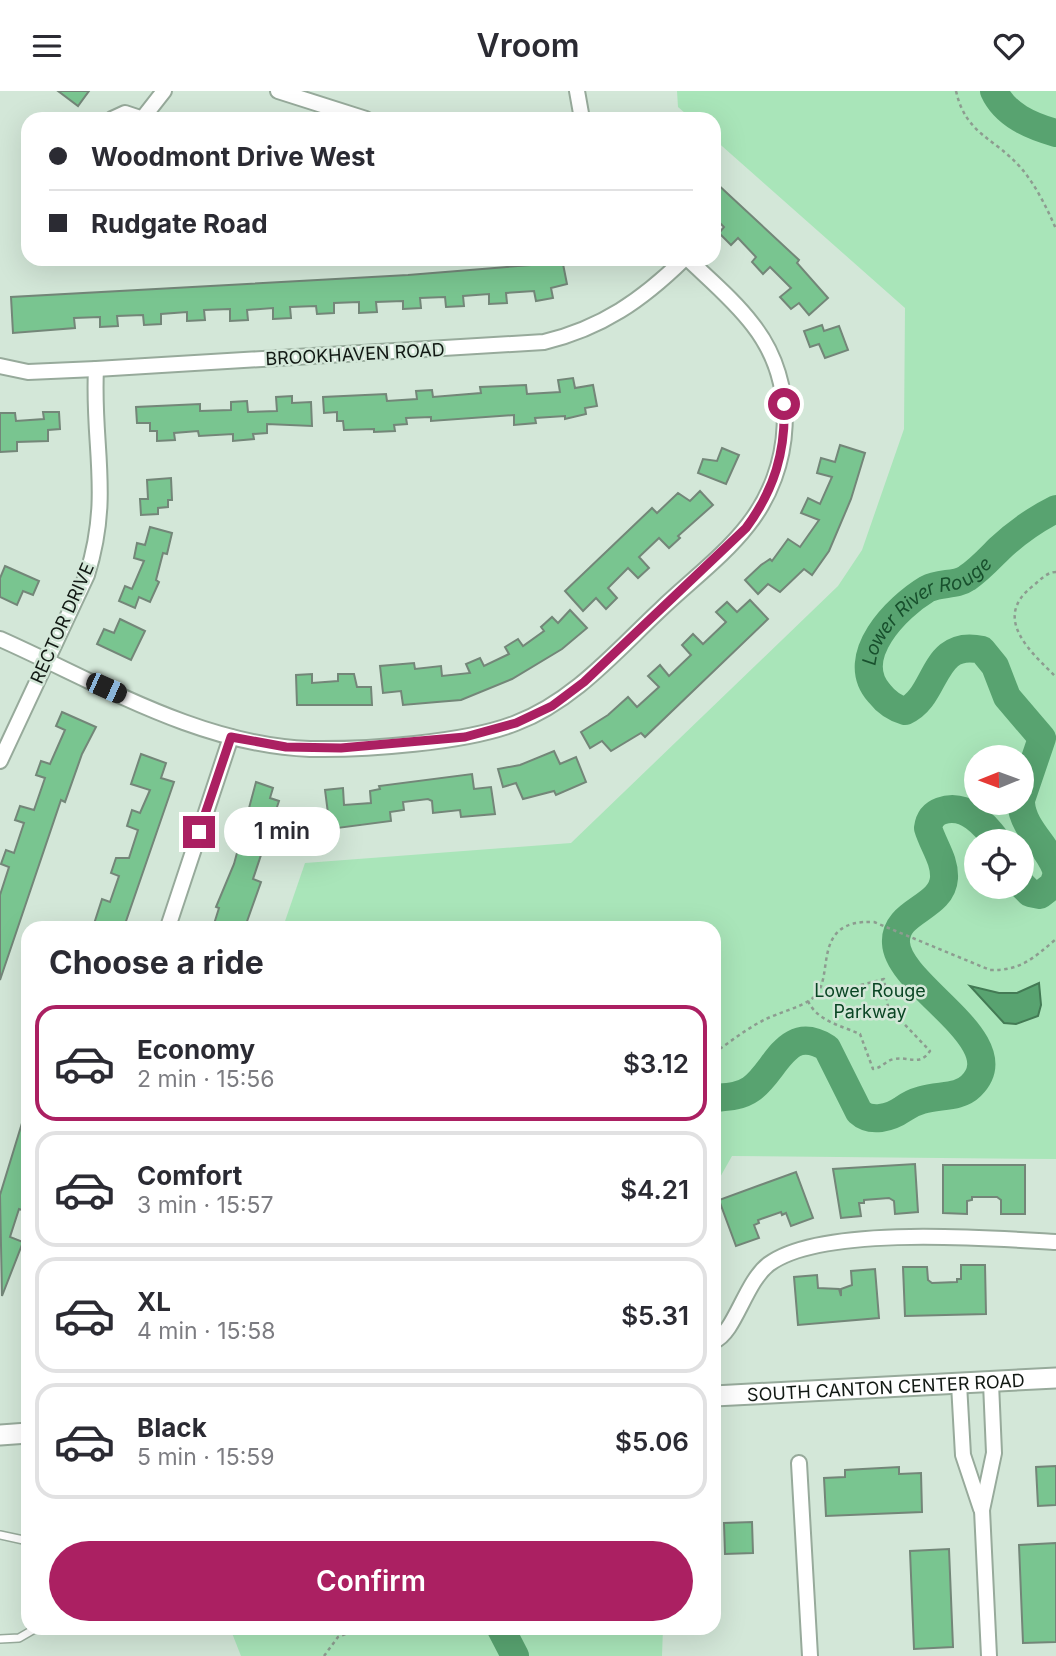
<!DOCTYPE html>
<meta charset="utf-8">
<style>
body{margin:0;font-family:Inter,sans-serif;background:#f2f2f3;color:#2b2b33;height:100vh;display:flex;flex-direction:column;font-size:26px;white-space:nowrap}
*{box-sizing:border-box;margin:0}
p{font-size:23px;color:#7c7c81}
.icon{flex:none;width:38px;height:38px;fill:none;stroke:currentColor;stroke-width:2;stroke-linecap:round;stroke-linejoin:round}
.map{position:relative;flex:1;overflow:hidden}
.side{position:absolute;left:21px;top:830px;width:700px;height:714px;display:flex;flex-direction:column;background:#fff;border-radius:21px;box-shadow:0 7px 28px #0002}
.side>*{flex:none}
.hud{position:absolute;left:21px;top:21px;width:700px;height:154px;border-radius:21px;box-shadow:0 7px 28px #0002;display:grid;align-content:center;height:154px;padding:0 28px;background:#fff}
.needle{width:46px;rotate:269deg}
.tools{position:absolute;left:964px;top:654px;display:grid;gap:14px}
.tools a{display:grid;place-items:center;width:70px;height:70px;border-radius:50%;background:#fff;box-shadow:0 7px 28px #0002;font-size:35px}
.end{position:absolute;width:32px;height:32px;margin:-16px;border:9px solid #ab2062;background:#fff;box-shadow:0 0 0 4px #fff}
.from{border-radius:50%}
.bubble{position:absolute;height:49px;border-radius:24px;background:#fff;box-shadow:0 7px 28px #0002;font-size:23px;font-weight:600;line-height:49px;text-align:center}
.car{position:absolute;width:21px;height:42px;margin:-21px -10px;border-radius:9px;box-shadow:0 0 5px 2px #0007;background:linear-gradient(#222 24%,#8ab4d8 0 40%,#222 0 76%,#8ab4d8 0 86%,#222 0)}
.hud b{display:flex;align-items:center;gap:24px;height:66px;font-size:26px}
.hud b+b{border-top:2px solid #e1e1e2}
.hud i{width:18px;height:18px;background:#2b2b33}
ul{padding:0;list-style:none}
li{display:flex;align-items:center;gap:21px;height:116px;margin:0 14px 10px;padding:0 14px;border:4px solid #e1e1e2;border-radius:21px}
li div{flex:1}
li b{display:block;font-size:26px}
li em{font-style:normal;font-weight:600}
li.on{border-color:#ab2062}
li>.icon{width:63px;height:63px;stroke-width:1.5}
h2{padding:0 28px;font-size:32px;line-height:84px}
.button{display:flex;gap:14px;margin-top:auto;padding:14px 28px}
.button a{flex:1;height:80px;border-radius:42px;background:#ab2062;color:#fff;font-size:28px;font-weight:600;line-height:80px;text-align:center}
header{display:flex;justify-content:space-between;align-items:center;height:91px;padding:0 28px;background:#fff;font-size:32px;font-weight:600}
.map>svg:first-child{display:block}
.green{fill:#a9e5b9;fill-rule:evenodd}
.water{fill:#58a370;stroke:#437a54;stroke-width:2}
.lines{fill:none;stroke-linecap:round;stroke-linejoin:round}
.river{stroke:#58a370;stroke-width:28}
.building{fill:#79c590;stroke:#738678;stroke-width:2}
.service-casing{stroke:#97aa9b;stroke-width:10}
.minor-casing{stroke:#97aa9b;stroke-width:18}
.secondary-casing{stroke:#97aa9b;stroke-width:23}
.path{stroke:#8d9c90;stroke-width:2.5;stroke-dasharray:3.5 3.5;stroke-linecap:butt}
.service{stroke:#fff;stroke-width:7}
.minor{stroke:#fff;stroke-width:14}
.secondary{stroke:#fff;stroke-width:19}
.route{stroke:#ab2062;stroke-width:9}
.labels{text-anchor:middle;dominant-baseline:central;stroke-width:5;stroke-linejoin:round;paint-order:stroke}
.street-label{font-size:18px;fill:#121914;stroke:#d3e7d8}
.park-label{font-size:18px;fill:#094523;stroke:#d3e7d8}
.water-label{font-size:19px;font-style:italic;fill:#18502d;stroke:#d3e7d8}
</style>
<header><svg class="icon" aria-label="menu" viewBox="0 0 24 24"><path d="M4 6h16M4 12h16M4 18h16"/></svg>Vroom<svg class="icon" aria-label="heart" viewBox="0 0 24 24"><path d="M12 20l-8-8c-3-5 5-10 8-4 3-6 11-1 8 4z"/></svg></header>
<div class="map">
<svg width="1056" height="1565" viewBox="0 0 1056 1565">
<rect width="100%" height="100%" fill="#d3e7d8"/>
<!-- green -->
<g class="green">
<path d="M 677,0 L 1056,0 L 1056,1068 L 732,1065 L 714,1097 L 714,836 L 283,836 L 305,772 L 571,752 L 838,495 L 862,459 L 904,338 L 905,217 L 714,48 L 714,28 L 692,28 L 678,16 ZM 976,667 L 1022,667 L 1022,712 L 976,712 ZM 976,751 L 1022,751 L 1022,796 L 976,796 Z"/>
<path d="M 230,1537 L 663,1537 L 662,1565 L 241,1565 Z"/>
</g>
<!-- water -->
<path class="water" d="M 1039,892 L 1041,914 L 1038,925 L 1016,933 L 1004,932 L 970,895 L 999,902 L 1017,902 Z"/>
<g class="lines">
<!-- river -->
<g class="river">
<path d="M 994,0 C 1005,24 1031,35 1056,42"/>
<path id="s1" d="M 1022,706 L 1042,647 L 1007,606 L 995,575 L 982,559 C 931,547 938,606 905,620 C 894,617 886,611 879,602 C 847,566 897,516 927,498 C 940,491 956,495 967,487 C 979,479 989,468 999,458 C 1016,442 1036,428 1056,418"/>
<path d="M 1021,712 C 1023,738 1047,754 1056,778"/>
<path d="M 1022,794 L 1030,802 L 1040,804 L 1053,794 L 1056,786"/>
<path d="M 714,1007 C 726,1006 740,1006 751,998 C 776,981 786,931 827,957 L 859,1021 C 871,1032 890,1027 903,1018 C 927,1000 955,1011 971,995 C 1016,950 898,896 896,852 C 894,819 942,818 944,787 C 945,769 933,754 928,737 C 929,729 933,723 941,720 C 966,711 985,734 998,751"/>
<path d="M 500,1536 L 515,1565"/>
</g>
</g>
<!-- building -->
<g class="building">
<path d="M 58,0 L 89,0 L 78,15 Z"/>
<path d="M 714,90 L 799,169 L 797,172 L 828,207 L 809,224 L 799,212 L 791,218 L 780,206 L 791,197 L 770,176 L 763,183 L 752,171 L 756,166 L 738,147 L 731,154 L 719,142 L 724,136 L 714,126 Z"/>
<path d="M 562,168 L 567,193 L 551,197 L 553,207 L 536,210 L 534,200 L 506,202 L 507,212 L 489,213 L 489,203 L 463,205 L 464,215 L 446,216 L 445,206 L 420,207 L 421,217 L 403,218 L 403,210 L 376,211 L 377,221 L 359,222 L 359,211 L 334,212 L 334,222 L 317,223 L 316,215 L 290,216 L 291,227 L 273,228 L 273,217 L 247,219 L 248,229 L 230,230 L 230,218 L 204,219 L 205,229 L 187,230 L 187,221 L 161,223 L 161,233 L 144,234 L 143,224 L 117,225 L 118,235 L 100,236 L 100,226 L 74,227 L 75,237 L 13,242 L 11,206 L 408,184 L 531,174 Z"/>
<path d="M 822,234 L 824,240 L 839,235 L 848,259 L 825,267 L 819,253 L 810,256 L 804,240 Z"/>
<path d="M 573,287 L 575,297 L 593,294 L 597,315 L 585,317 L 586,323 L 565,328 L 565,325 L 535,327 L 536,332 L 514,334 L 514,324 L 431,330 L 431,326 L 406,327 L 407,333 L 394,334 L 395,340 L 374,341 L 374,338 L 344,339 L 343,330 L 337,330 L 337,321 L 324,322 L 323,306 L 386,303 L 387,310 L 417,308 L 416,300 L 432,299 L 433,306 L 481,302 L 480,296 L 526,294 L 527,303 L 560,301 L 558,289 Z"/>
<path d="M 292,305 L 292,312 L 311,311 L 312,335 L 267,333 L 267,342 L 253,343 L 254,348 L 233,350 L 233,343 L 199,345 L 198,340 L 174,342 L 175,349 L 157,350 L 157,340 L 150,340 L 150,332 L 137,332 L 136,316 L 200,313 L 200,320 L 231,319 L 231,311 L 247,310 L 248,321 L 277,320 L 276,306 Z"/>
<path d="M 43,321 L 59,321 L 60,338 L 48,339 L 48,350 L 17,351 L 17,360 L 0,361 L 0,322 L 15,322 L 16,330 L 44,328 Z"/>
<path d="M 840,354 L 865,362 L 851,408 L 829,460 L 812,484 L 804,478 L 780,501 L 768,493 L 758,503 L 745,489 L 761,474 L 770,468 L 772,470 L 788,448 L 800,456 L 819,429 L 801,422 L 808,407 L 820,413 L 832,386 L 817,382 L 821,367 L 835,371 Z"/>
<path d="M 722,357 L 739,364 L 726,393 L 698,382 L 703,368 L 717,370 Z"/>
<path d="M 171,387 L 172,409 L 168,409 L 168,416 L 158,417 L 158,423 L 141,424 L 140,408 L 148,408 L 147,389 Z"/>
<path d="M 700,400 L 713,414 L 678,445 L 680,447 L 669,457 L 659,447 L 639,466 L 649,477 L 638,487 L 628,477 L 608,497 L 617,507 L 606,518 L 596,507 L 583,520 L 565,500 L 652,417 L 657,422 L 678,402 L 690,410 Z"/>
<path d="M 150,436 L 172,442 L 167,463 L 163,462 L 156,489 L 159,491 L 150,511 L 139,506 L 135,517 L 119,510 L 125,495 L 132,498 L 144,470 L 134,467 L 137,452 L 145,454 Z"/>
<path d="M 5,475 L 39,490 L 33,504 L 23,500 L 17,514 L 0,506 L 0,487 Z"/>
<path d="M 750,509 L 768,528 L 645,646 L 641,642 L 611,660 L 602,650 L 590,657 L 581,641 L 608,624 L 628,606 L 637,616 L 659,596 L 648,585 L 660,574 L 669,585 L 691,564 L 682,554 L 693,543 L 703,553 L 726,531 L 716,521 L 727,511 L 737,521 Z"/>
<path d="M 570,519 L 587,537 L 562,558 L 512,588 L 461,609 L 437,611 L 403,614 L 401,600 L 383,602 L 380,575 L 414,572 L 415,578 L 441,575 L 442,585 L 470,582 L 466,573 L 480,567 L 484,575 L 509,563 L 505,556 L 518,548 L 523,555 L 544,540 L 541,536 L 552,526 L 558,532 Z"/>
<path d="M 120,528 L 145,540 L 131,569 L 97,553 L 104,538 L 114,542 Z"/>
<path d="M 312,583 L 312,592 L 338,590 L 338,583 L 354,583 L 357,596 L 371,596 L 372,614 L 297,614 L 296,584 Z"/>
<path d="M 62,621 L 96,636 L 82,663 L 65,711 L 61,709 L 0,889 L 0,804 L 9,776 L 1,773 L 6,759 L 14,762 L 24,732 L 15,729 L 20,715 L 34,719 L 45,687 L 36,684 L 41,670 L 50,673 L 65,639 L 56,635 Z"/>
<path d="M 554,660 L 560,673 L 576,666 L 586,691 L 556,704 L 554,700 L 523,708 L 516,692 L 503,696 L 498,678 L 520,674 Z"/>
<path d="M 141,663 L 166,672 L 161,687 L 174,691 L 124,836 L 93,836 L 102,808 L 110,811 L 119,785 L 111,782 L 116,767 L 129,767 L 138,739 L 127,735 L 132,719 L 140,722 L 150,699 L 131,693 Z"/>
<path d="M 472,683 L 474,698 L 491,696 L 495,723 L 461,726 L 460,719 L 433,722 L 432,710 L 428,708 L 403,711 L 404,719 L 390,721 L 391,730 L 330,738 L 325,699 L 343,697 L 344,714 L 371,712 L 370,700 L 380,698 L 379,695 Z"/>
<path d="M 256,691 L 273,697 L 270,707 L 279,710 L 253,788 L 261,791 L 245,836 L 224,836 L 214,833 L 219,817 L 216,816 L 234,773 Z"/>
<path d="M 26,1019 L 28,1091 L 24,1102 L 28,1103 L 28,1121 L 19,1118 L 10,1146 L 23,1151 L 2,1205 L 0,1104 Z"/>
<path d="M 915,1073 L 918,1121 L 895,1123 L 894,1110 L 889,1107 L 864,1109 L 864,1112 L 859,1112 L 861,1125 L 841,1127 L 833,1078 Z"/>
<path d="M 943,1074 L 1025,1074 L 1025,1123 L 1001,1123 L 1001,1109 L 997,1106 L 972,1106 L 972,1109 L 967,1110 L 967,1123 L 943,1122 Z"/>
<path d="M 796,1081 L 813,1127 L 791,1135 L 786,1122 L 782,1124 L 781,1121 L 758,1129 L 759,1132 L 754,1134 L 759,1147 L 736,1155 L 719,1109 Z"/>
<path d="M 961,1174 L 985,1174 L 986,1223 L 905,1225 L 903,1176 L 927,1176 L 928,1189 L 932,1192 L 957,1191 L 957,1188 L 961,1188 Z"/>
<path d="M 875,1178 L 879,1227 L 798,1234 L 794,1186 L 817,1184 L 818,1197 L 839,1198 L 841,1205 L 841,1198 L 852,1194 L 851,1180 Z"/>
<path d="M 1056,1375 L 1056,1414 L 1038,1415 L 1036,1376 Z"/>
<path d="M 899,1376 L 899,1383 L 921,1382 L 922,1421 L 826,1425 L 824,1387 L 845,1386 L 845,1379 Z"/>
<path d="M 752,1431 L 753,1462 L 725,1463 L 724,1432 Z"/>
<path d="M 1056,1452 L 1056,1551 L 1023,1552 L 1019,1454 Z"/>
<path d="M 949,1458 L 953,1556 L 914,1558 L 910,1460 Z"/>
</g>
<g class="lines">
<!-- service casing -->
<g class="service-casing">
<g id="service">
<path d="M 0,1444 L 28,1450"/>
<path d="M 0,1548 L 19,1547 L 38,1536"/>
</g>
</g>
<!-- minor casing -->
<g class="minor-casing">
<g id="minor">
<path d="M 278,0 L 366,28"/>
<path d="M 577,0 L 582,28"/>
<path d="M 112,28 L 125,22 L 143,28"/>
<path d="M 142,28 L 164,0"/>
<path d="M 0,275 L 28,281 L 96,278 L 544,251 C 602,237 642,209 684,168"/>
<path d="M 0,548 C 99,592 199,654 310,658 C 364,659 466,652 516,632 C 574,610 616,560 661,518 C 689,491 724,465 748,434 C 793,377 799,293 753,234 C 735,210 710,189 688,168"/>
<path d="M 0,670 L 87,484 C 112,405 92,354 96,278"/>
<path d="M 168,836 L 231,646"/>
<path d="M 714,1250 C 735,1242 745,1191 769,1173 C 822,1134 989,1147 1056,1151"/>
<path d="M 959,1293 L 963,1364 L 981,1418"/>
<path d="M 799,1372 L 810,1565"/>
<path d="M 989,1565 L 982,1419 L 994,1362 L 991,1292"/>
</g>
</g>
<!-- secondary casing -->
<g class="secondary-casing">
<g id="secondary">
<path id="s2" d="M 714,1305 L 1056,1287"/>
<path d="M 0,1344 L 28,1342"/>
</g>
</g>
<!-- path -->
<g class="path">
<path d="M 956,0 C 966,44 994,46 1021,77 C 1035,93 1047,117 1056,138"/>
<path d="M 1056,481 C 1047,481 1040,489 1033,495 C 991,527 1031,561 1056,586"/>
<path d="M 808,910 C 817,930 842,935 860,943 L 873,978 C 882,977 885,970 894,968 C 909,965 919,976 930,960 L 888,916 L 884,888 L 814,906"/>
<path d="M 714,962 C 730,951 746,938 764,929 C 779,921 801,917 814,906 C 836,887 809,828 874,831 L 990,879 C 1020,880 1034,867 1056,848"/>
<path d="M 324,1565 L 338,1546 L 364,1536"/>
</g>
<!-- service -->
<use href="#service" class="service"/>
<!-- minor -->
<use href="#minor" class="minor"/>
<!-- secondary -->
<use href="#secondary" class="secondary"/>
</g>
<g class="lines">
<!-- route -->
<path class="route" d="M 199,741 L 231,646 L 286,656 L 341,657 L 465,646 L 516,632 L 552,615 L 584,591 L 746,437 C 774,399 786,361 784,313"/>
</g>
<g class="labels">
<!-- street labels -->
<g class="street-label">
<text transform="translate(355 263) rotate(-3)">BROOKHAVEN ROAD</text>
<text transform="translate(62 532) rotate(-66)">RECTOR DRIVE</text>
<text stroke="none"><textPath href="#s2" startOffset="172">SOUTH CANTON CENTER ROAD</textPath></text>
</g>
<!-- park labels -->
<g class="park-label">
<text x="870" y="899">Lower Rouge<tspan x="870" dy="21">Parkway</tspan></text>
</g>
<!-- water labels -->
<g class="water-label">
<text stroke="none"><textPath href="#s1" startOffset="424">Lower River Rouge</textPath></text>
</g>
</g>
</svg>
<div class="tools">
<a><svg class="needle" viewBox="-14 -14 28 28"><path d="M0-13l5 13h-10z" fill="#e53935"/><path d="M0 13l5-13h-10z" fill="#7c7c81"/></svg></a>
<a><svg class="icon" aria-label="locate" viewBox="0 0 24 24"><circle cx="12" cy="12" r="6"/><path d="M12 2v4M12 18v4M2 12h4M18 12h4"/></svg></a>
</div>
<i class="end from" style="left:784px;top:313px"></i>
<i class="end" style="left:199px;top:741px"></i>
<div class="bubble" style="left:224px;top:716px;width:116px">1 min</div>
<i class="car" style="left:106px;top:597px;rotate:114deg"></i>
<div class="hud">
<b><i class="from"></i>Woodmont Drive West</b>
<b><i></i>Rudgate Road</b>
</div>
<section class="side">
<h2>Choose a ride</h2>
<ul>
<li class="on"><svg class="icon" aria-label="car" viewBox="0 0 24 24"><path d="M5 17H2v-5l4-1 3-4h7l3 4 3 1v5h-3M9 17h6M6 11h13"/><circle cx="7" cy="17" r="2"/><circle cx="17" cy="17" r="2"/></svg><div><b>Economy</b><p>2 min · 15:56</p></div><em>$3.12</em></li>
<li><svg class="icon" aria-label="car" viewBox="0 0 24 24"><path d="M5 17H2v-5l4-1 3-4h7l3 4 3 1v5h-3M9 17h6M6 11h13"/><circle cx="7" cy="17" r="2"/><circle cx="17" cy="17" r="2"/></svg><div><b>Comfort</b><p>3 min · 15:57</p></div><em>$4.21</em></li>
<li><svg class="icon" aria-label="car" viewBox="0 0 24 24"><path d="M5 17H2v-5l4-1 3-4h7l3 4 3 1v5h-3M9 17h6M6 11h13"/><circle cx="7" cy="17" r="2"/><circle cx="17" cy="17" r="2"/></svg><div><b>XL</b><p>4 min · 15:58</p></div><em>$5.31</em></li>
<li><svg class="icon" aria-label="car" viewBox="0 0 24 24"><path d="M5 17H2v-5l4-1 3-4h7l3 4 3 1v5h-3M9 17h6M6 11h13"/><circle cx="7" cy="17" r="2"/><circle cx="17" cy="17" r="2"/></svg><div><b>Black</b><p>5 min · 15:59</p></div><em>$5.06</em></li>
</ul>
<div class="button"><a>Confirm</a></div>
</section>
</div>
